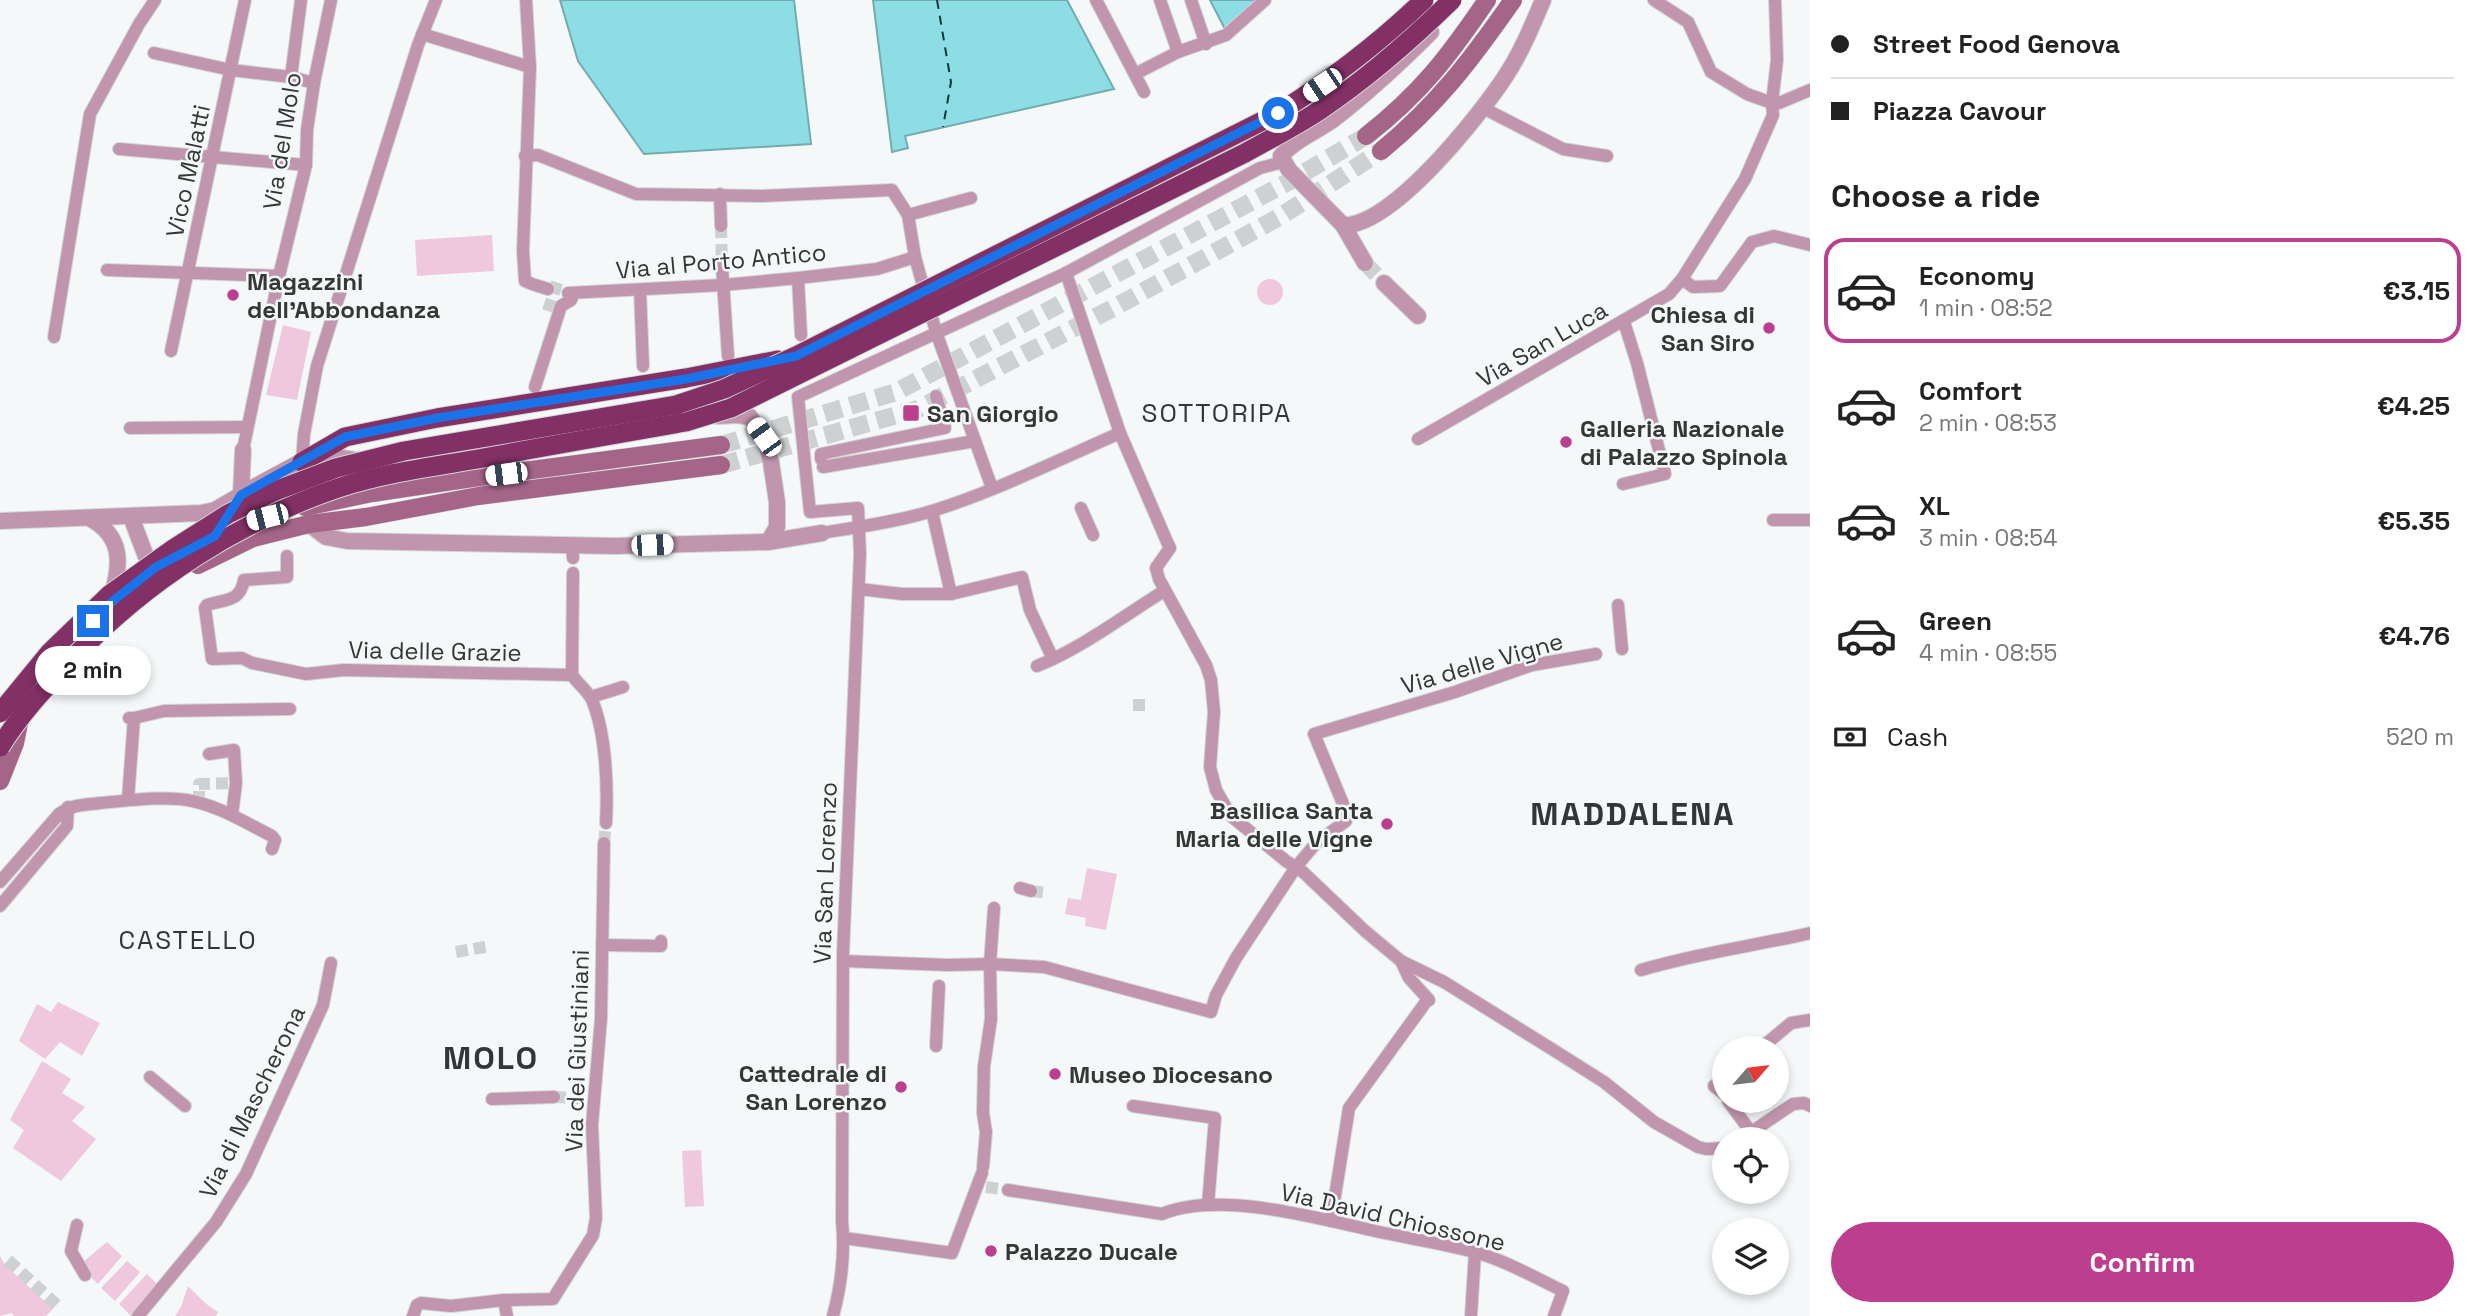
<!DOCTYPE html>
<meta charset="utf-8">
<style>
body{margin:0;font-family:"Space Grotesk",sans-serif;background:#f2f2f2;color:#222;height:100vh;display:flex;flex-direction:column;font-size:26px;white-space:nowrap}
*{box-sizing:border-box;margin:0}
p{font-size:23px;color:#767676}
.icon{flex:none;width:38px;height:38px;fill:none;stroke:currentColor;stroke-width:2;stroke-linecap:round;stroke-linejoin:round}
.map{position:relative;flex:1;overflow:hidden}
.side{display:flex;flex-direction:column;background:#fff;width:665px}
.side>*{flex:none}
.top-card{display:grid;align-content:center;height:154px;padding:0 21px;background:#fff}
.needle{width:46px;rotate:62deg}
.fabs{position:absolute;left:1712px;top:1036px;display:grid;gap:14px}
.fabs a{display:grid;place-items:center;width:77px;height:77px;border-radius:50%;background:#fff;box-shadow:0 4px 10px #0003;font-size:35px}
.end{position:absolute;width:32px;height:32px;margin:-16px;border:9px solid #1a73e8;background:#fff;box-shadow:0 0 0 4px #fff}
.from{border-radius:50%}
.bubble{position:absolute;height:49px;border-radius:24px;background:#fff;box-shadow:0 4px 10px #0003;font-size:23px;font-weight:800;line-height:49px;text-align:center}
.car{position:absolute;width:21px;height:42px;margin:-21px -10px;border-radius:9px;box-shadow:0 0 5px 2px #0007;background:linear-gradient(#fff 24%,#345 0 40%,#fff 0 76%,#345 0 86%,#fff 0)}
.top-card b{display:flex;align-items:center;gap:24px;height:66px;font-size:26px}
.top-card b+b{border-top:2px solid #e0e0e0}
.top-card i{width:18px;height:18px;background:#222}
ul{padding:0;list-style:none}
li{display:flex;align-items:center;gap:21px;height:105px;margin:0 14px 10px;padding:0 7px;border:4px solid transparent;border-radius:21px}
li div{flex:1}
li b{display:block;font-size:26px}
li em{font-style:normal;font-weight:800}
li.on{border-color:#bb3e8f}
li>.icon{width:63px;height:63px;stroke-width:1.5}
h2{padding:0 21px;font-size:32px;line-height:84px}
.pay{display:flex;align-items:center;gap:18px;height:77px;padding:0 21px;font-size:26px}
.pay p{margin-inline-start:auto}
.action{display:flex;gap:14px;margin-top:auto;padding:14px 21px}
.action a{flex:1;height:80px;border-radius:42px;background:#bb3e8f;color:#fff;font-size:28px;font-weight:800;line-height:80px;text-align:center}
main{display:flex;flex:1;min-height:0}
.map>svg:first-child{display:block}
.green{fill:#efc8dd}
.water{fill:#8ddde4;stroke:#73abb0;stroke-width:2}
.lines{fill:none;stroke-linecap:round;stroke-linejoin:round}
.ferry{stroke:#10373b;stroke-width:2;stroke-dasharray:9 7;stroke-linecap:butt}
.pedestrian-tunnel{stroke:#ced1d1;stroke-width:12;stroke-dasharray:12 6;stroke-linecap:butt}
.minor-tunnel{stroke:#ced1d1;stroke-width:16;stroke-dasharray:16 8;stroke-linecap:butt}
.secondary-tunnel{stroke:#ced1d1;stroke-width:18;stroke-dasharray:18 9;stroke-linecap:butt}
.pedestrian-casing{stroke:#d2d5d5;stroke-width:14}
.minor-casing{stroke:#d2d5d5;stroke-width:18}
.tertiary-casing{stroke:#d2d5d5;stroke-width:19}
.secondary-casing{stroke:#d2d5d5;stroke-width:19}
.trunk-casing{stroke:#d2d5d5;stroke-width:21}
.pedestrian{stroke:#c195ad;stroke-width:12}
.minor{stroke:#c195ad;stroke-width:16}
.tertiary{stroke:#c195ad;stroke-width:18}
.secondary{stroke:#a46589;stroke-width:18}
.trunk{stroke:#823065;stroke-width:19}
.trunk-bridge-casing{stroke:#d2d5d5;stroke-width:21;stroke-linecap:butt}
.trunk-bridge{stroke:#823065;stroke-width:19}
.route{stroke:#1a73e8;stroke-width:9}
.poi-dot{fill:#bb3e8f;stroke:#f4f8f8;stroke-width:2.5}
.labels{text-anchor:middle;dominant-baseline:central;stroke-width:5;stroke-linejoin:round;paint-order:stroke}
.street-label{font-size:24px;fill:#353636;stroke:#f4f8f8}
.poi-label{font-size:24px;font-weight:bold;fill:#353636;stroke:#f4f8f8;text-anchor:start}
.neighbourhood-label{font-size:26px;letter-spacing:2px;fill:#333536;stroke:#f4f8f8}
.district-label{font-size:32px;font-weight:bold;letter-spacing:2px;fill:#333536;stroke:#f4f8f8}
</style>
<main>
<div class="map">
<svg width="1810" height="1316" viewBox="0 0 1810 1316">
<rect width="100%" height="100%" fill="#f4f8f8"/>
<!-- green -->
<g class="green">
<path d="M 492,235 L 494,271 L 417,276 L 415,240 Z"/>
<circle cx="1270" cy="292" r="13"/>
<path d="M 283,325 L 311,332 L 297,400 L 266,395 Z"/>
<path d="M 1087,868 L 1117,874 L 1106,930 L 1085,926 L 1086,918 L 1065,914 L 1068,898 L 1081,900 Z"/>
<path d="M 58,1002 L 100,1023 L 82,1056 L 60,1042 L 45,1059 L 19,1041 L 37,1004 L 51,1012 Z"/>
<path d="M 42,1061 L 71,1079 L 62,1093 L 85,1107 L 72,1121 L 96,1139 L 61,1181 L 13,1148 L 24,1130 L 10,1120 Z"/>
<path d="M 701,1150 L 704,1206 L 685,1207 L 682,1151 Z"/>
<path d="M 107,1242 L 122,1256 L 98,1284 L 87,1273 L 90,1269 L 83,1262 Z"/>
<path d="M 0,1256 L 5,1265 L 53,1309 L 46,1316 L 14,1316 L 12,1313 L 0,1316 Z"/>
<path d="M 127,1261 L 140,1272 L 115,1301 L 101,1288 Z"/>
<path d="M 147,1274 L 158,1285 L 131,1316 L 119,1304 Z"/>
<path d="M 188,1286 L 205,1303 L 218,1312 L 216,1316 L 175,1316 L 181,1307 Z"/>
</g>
<!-- water -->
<g class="water">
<path d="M 560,0 L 794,0 L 811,144 L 644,154 L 578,61 Z"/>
<path d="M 873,0 L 1067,0 L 1114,89 L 905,136 L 908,148 L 892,152 Z"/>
<path d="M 1210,0 L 1259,0 L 1226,31 Z"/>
</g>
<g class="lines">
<!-- ferry -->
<path class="ferry" d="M 937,0 L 951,82 L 943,127"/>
<!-- pedestrian-tunnel -->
<g class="pedestrian-tunnel">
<path d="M 721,226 L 722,266"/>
<path d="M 548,311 L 558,280"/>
<path d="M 1139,699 L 1139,714"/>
<path d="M 199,803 L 199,784 L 236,783"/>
<path d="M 604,843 L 606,823"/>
<path d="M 1031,891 L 1048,893"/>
<path d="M 456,952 L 490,946"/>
<path d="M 554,1097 L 593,1099"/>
<path d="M 986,1187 L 1008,1190"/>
<path d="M 8,1260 L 58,1306"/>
</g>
<!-- minor-tunnel -->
<path class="minor-tunnel" d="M 1365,263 L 1384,283"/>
<!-- secondary-tunnel -->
<g class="secondary-tunnel">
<path d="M 721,445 L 896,392 L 1290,181 L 1366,136"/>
<path d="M 721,465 L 918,409 L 1115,307 L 1281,216 L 1381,151"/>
</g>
<!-- pedestrian casing -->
<g class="pedestrian-casing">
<g id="pedestrian">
<path d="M 526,0 L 530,67 L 523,251 L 525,281 L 532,284"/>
<path d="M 1096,0 L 1144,92"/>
<path d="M 1160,0 L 1178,52"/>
<path d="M 1191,0 L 1206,44"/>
<path d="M 1654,0 L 1688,22 L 1711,72 L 1747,94 L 1772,103"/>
<path d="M 422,34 L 530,67"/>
<path d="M 154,53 L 231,70 L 291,77 L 314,83"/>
<path d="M 1135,74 L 1178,52 L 1226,35 L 1265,0"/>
<path d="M 291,77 L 301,0"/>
<path d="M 1772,103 L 1779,103 L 1810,90"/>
<path d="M 1483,108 L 1563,149 L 1607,156"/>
<path d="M 119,149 L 306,165"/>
<path d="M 525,156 L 538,155 L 636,194 L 762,196 L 892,190 L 908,215 L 915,257 L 936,332 L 992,488"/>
<path d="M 720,194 L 721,226"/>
<path d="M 908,215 L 971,198"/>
<path d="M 722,266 L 728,356"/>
<path d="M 107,270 L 279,276"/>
<path d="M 1066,273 L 1120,433 L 1168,544 L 1170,548 L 1156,568 L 1159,579 L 1206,665 L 1211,680 L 1214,712 L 1210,767 L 1216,790 L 1231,816 L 1286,861 L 1303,872 L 1365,931 L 1401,961 L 1409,978 L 1429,1000"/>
<path d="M 798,278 L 801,335"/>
<path d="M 1682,279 L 1693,287 L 1720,286 L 1752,242 L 1774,236 L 1810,245"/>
<path d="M 535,285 L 548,289"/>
<path d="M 640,290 L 643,366"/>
<path d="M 568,293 L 723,285 L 798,278 L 877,269 L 915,257"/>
<path d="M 54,337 L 90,114 L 139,24 L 155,0"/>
<path d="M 171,351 L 245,0"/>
<path d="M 535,387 L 561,306 L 571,300 L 574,293"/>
<path d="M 130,428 L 247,427"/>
<path d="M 1418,439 L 1669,294 L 1682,279 L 1745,179 L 1773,115 L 1772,103 L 1777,60 L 1775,0"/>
<path d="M 243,450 L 279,276 L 306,165 L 307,130 L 314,83 L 331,0"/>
<path d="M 821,459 L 821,454 L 945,428 L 936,396"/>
<path d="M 302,462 L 304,434 L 317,366 L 418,45 L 436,0"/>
<path d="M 823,467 L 975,441"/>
<path d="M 1623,484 L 1665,474 L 1637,363 L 1624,322"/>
<path d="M 1081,508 L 1093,535"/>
<path d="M 932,511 L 951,594"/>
<path d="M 1773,520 L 1810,520"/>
<path d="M 822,533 C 858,527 896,522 932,511 C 996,491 1058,460 1120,433"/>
<path d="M 572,544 L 573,558"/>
<path d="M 287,556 L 287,577 L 244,580 C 240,602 226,599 207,605 L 205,608 L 212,659 L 242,658 L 252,663 L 306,674 L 344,670 L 572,675"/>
<path d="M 859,589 L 902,594 L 951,594 L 1022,577 L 1030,610 L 1053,659"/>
<path d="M 1618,605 L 1622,649"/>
<path d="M 1037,666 C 1082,648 1122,617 1164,591"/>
<path d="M 572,675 C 577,683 588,691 592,700 C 606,733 608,787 606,823"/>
<path d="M 572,675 L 573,573"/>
<path d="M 591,697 L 623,687"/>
<path d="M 134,718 L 164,711 L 290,709"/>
<path d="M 209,754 L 234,750 L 236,783 L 232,815"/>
<path d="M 128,799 L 134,718 L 129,718"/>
<path d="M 0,882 L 59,814 C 73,804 84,805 100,803 C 125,801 168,795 192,801 C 221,807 246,823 272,836 L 275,840 L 272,849"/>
<path d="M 1020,888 L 1031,891"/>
<path d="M 0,906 L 67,826 L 68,807"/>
<path d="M 602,945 L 661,946 L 661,941"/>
<path d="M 843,961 L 948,965 L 990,964 L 1044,967 L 1211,1012 L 1216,995 L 1236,958 L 1296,867 L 1317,842 L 1346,821 L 1346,811 L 1314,734 L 1455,692 L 1532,665 L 1596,654"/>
<path d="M 1401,961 L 1444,982 L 1555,1051 L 1604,1082 L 1654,1122 L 1698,1147 L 1706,1149 L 1724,1148"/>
<path d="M 1641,970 C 1697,953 1754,946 1810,933"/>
<path d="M 936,1046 L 939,986"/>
<path d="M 1761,1048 L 1791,1023 L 1810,1020"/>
<path d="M 150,1077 L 185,1106"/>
<path d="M 1724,1078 L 1714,1086 L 1724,1094"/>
<path d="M 492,1099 L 554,1097"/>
<path d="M 1728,1101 L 1751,1132"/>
<path d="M 1133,1106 L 1215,1118 L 1208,1205"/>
<path d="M 1741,1139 L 1793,1104 L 1804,1103 L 1810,1106"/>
<path d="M 983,1167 L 986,1132 L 983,1113 L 984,1066 L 991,1019 L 990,964 L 994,908"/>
<path d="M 1008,1190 L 1162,1214 C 1218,1191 1313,1217 1371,1230 C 1405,1238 1441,1243 1475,1252 C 1506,1261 1534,1277 1563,1291 L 1554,1316"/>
<path d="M 1331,1221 L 1349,1108 L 1428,999"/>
<path d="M 77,1225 L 71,1251 L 85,1275"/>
<path d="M 844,1238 L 952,1253 L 982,1173"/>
<path d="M 504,1300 L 507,1316"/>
<path d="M 138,1316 L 216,1222 L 246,1174 L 323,1005 L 331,963"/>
<path d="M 413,1316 L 417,1305 L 421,1303 L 451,1306 L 504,1300 L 553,1299 L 593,1235 L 596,1218 L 592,1125 L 601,1018 L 604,843"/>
<path d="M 833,1316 C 841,1286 845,1252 842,1221 L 843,954 L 860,554 L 858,508 L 810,512 L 798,397 L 1066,273 L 1260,168 L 1283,162"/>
<path d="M 1471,1316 L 1475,1252"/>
</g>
</g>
<!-- minor casing -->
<g class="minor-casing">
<g id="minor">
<path d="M 1343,225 C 1391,228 1480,115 1505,77 C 1521,53 1532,26 1543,0"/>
<path d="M 1365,263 L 1343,225 L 1289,170 L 1281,156 C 1296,139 1316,132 1334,119 C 1370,91 1399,64 1431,32"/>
<path d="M 1384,283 L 1418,316"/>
<path d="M 718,416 L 738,415 L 750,417 L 764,437 L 771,462 L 777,502 L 777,527 L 768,542"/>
<path d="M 444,456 L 507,443 L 556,436"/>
<path d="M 306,462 L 336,457 L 360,461"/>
<path d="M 131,517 L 153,575"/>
<path d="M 91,519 C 123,537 121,564 112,595"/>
<path d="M 0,521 L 201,513 L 215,510 L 241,495 L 243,450"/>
<path d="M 309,524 L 326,537 L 347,541 L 614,546 L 768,542 L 822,533"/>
</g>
</g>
<!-- tertiary casing -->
<g class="tertiary-casing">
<path id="tertiary" d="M 227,516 L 241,495 L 302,462"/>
</g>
<!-- secondary casing -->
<g class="secondary-casing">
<g id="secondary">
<path d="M 1366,136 C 1421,93 1449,56 1487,0"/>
<path d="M 1381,151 C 1438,104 1471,60 1513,0"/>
<path d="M 305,507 L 372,493 L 479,477 L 721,445"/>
<path d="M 198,565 L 253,538 L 309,524 L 366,517 L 478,496 L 721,465"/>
<path d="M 54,666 L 93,621"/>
<path d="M 0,781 L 15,743 L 20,718"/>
</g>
</g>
<!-- trunk casing -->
<g class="trunk-casing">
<path id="trunk" d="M 302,462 L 345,437 L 437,418 L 686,378 L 778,360"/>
</g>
<!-- pedestrian -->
<use href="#pedestrian" class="pedestrian"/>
<!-- minor -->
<use href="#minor" class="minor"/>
<!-- tertiary -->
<use href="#tertiary" class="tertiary"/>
<!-- secondary -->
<use href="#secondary" class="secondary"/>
<!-- trunk -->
<use href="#trunk" class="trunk"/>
<!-- trunk-bridge casing -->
<g class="trunk-bridge-casing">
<g id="trunk-bridge">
<path d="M 0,713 L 50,652 L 109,595 L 173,549 L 228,514 L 275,491 L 336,468 L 404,451 L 676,405 L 724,389 L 796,356 L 1278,113 C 1331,80 1379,43 1424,0"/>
<path d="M 0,747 C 20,714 48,685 74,657 C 147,580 238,522 338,488 C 383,473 431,467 478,459 C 547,446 617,434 686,422 L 731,408 L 1245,153 C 1270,139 1296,126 1320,110 C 1368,78 1411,40 1452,0"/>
</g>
</g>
<!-- trunk-bridge -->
<use href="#trunk-bridge" class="trunk-bridge"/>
</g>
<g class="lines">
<!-- route -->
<path class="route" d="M 93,621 L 109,604 L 156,567 L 215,536 L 241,495 L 345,437 L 437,418 L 686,379 L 796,356 L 1278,113"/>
</g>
<!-- markers -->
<g class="poi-dot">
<circle cx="233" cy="295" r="7"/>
<circle cx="1769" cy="328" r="7"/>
<rect x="902" y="404" width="18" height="18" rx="3.5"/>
<circle cx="1566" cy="442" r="7"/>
<circle cx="1387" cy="824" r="7"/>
<circle cx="1055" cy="1074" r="7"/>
<circle cx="901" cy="1087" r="7"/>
<circle cx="991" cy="1251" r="7"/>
</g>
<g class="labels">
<!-- street labels -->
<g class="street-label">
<text transform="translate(282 141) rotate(-81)">Via del Molo</text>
<text transform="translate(188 171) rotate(-78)">Vico Malatti</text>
<text transform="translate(721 261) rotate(-5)">Via al Porto Antico</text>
<text transform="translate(1542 344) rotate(-30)">Via San Luca</text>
<text transform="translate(435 651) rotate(1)">Via delle Grazie</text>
<text transform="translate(1482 663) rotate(-16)">Via delle Vigne</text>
<text transform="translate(825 873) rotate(-88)">Via San Lorenzo</text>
<text transform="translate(577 1051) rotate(-88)">Via dei Giustiniani</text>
<text transform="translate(252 1102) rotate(-64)">Via di Mascherona</text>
<text transform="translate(1393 1217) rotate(13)">Via David Chiossone</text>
</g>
<!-- poi labels -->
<g class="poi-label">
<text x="247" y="281">Magazzini<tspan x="247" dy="28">dell'Abbondanza</tspan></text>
<text x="1755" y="314" text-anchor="end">Chiesa di<tspan x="1755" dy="28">San Siro</tspan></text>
<text x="927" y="413">San Giorgio</text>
<text x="1580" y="428">Galleria Nazionale<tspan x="1580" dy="28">di Palazzo Spinola</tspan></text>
<text x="1373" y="810" text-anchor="end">Basilica Santa<tspan x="1373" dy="28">Maria delle Vigne</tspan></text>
<text x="887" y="1073" text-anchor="end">Cattedrale di<tspan x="887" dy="28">San Lorenzo</tspan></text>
<text x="1069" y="1074">Museo Diocesano</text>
<text x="1005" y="1251">Palazzo Ducale</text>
</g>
<!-- neighbourhood labels -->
<g class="neighbourhood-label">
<text x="1217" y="413">SOTTORIPA</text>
<text x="188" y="940">CASTELLO</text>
</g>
<!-- district labels -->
<g class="district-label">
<text x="1633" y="814">MADDALENA</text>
<text x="491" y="1058">MOLO</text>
</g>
</g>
</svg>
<div class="fabs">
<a><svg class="needle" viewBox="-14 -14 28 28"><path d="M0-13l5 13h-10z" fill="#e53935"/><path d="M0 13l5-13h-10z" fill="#767676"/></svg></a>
<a><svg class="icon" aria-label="locate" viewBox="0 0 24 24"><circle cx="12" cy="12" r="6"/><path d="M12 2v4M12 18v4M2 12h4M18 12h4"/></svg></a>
<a><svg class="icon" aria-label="layers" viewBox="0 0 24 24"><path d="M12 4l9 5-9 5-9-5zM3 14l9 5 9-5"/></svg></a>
</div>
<i class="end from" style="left:1278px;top:113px"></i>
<i class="end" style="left:93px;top:621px"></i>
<div class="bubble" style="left:35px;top:646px;width:116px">2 min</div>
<i class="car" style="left:1322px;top:85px;rotate:236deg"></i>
<i class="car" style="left:764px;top:437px;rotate:324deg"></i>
<i class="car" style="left:506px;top:474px;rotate:263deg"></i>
<i class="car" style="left:267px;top:517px;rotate:256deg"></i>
<i class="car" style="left:652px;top:545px;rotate:88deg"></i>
</div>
<section class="side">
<div class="top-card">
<b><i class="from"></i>Street Food Genova</b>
<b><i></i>Piazza Cavour</b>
</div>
<h2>Choose a ride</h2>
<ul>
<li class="on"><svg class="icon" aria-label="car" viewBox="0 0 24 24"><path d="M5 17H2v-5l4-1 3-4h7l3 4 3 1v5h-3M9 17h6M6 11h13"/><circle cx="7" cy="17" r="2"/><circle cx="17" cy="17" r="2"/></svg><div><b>Economy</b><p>1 min · 08:52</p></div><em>€3.15</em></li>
<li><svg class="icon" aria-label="car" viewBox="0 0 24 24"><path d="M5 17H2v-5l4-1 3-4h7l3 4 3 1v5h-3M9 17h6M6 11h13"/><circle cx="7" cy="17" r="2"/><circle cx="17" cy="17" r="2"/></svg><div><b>Comfort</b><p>2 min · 08:53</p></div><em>€4.25</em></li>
<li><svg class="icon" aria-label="car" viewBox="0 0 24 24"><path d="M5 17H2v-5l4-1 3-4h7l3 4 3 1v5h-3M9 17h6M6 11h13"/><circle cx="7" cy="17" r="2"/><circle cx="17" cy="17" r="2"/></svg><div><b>XL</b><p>3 min · 08:54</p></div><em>€5.35</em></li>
<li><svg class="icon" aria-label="car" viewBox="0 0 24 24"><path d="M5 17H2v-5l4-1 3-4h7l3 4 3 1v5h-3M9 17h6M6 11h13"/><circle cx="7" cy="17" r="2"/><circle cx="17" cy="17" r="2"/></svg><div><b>Green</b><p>4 min · 08:55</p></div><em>€4.76</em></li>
</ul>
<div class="pay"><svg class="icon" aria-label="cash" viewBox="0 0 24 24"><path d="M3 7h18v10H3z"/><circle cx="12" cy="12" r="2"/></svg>Cash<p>520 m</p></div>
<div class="action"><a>Confirm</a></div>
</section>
</main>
